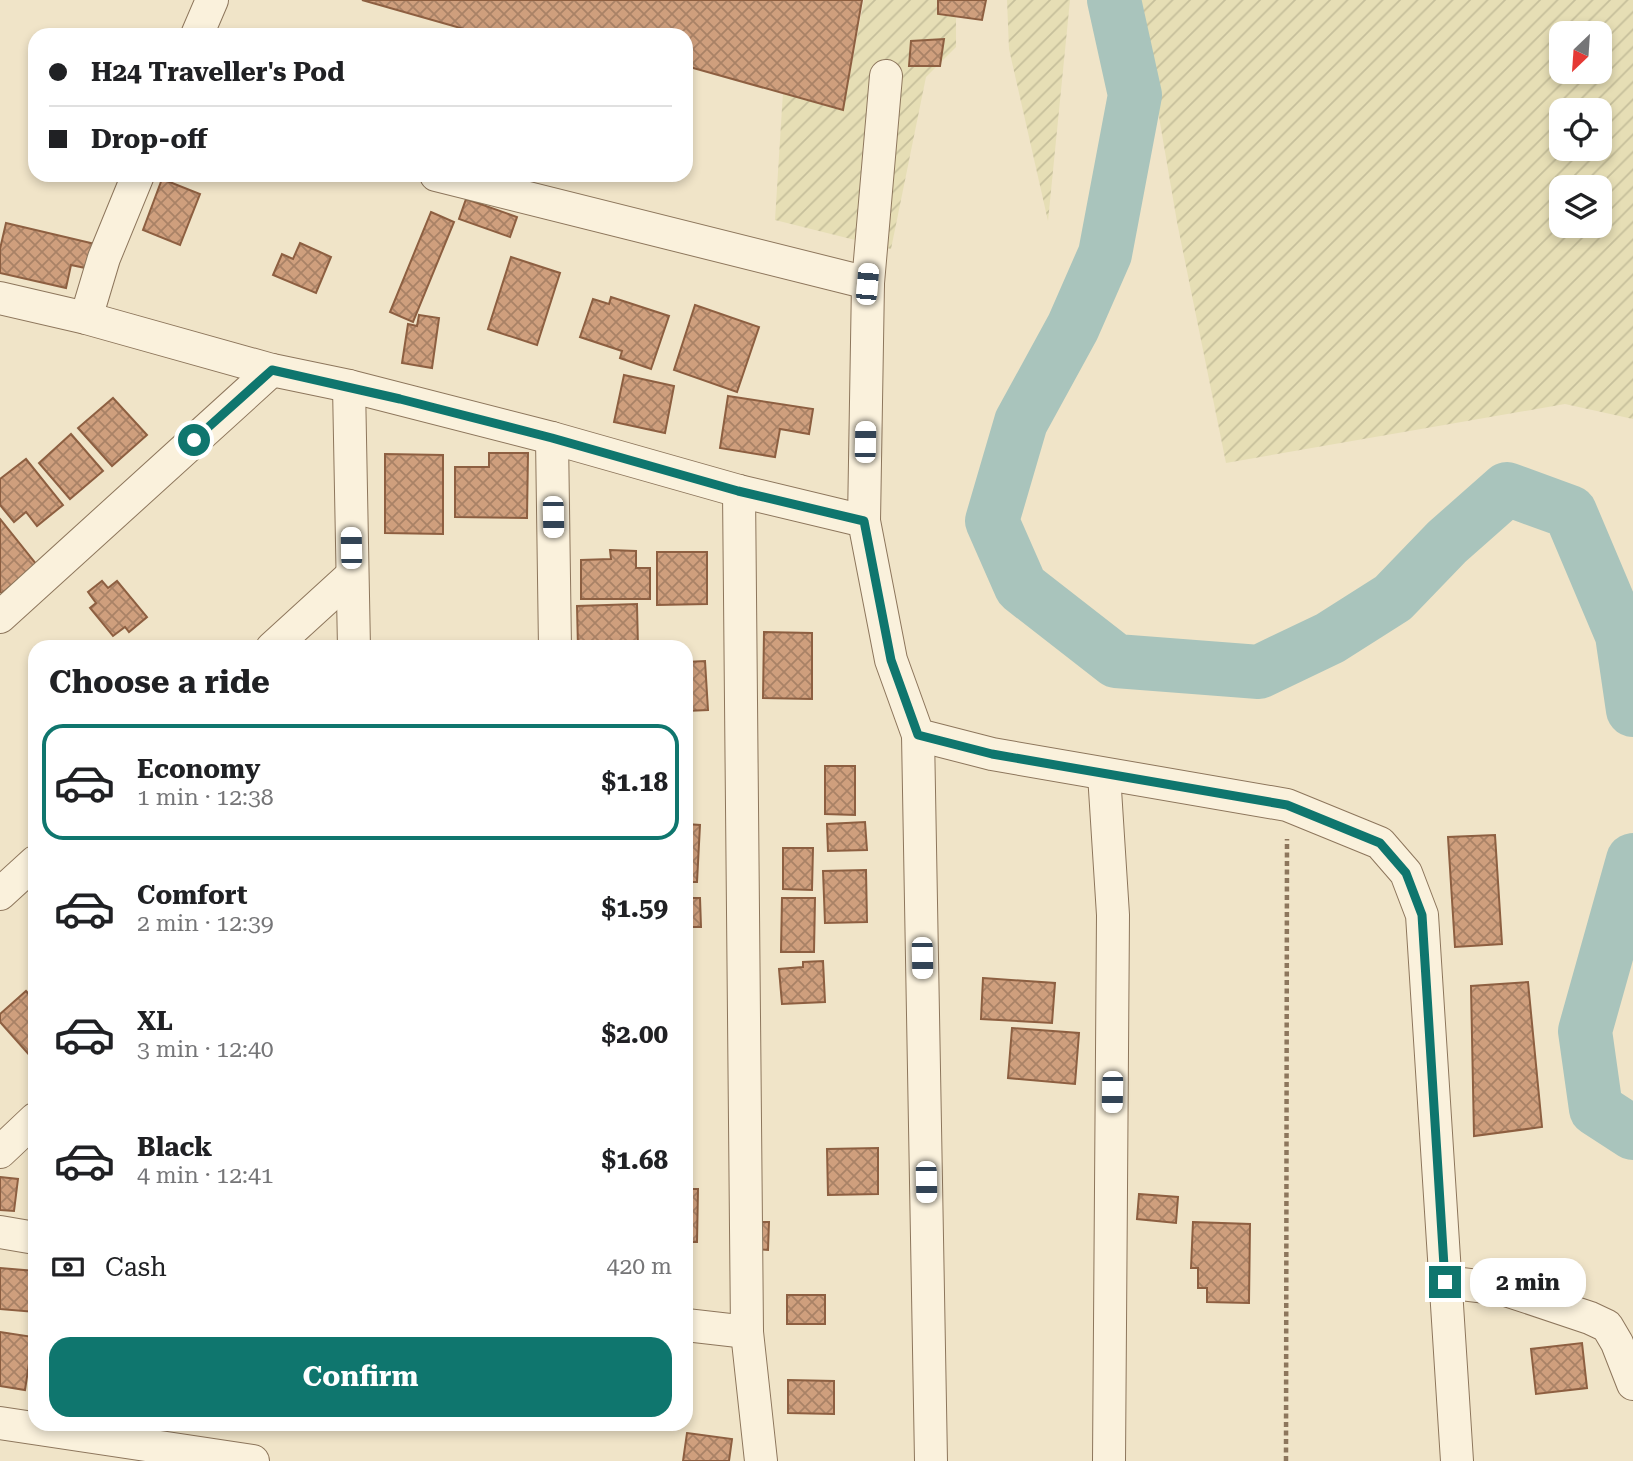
<!DOCTYPE html>
<meta charset="utf-8">
<style>
body{margin:0;font-family:"Roboto Serif",serif;background:#f2f2f2;color:#202124;height:100vh;display:flex;flex-direction:column;font-size:26px;white-space:nowrap}
*{box-sizing:border-box;margin:0}
p{font-size:23px;color:#757577}
.icon{flex:none;width:38px;height:38px;fill:none;stroke:currentColor;stroke-width:2;stroke-linecap:round;stroke-linejoin:round}
.map{position:relative;flex:1;overflow:hidden}
.drawer{position:absolute;left:28px;top:640px;width:665px;height:791px;display:flex;flex-direction:column;background:#fff;border-radius:21px;box-shadow:0 4px 10px #0003}
.drawer>*{flex:none}
.top-card{position:absolute;left:28px;top:28px;width:665px;height:154px;border-radius:21px;box-shadow:0 4px 10px #0003;display:grid;align-content:center;height:154px;padding:0 21px;background:#fff}
.needle{width:46px;rotate:205deg}
.controls{position:absolute;left:1549px;top:21px;display:grid;gap:14px}
.controls a{display:grid;place-items:center;width:63px;height:63px;border-radius:14px;background:#fff;box-shadow:0 4px 10px #0003;font-size:35px}
.end{position:absolute;width:32px;height:32px;margin:-16px;border:9px solid #0f766e;background:#fff;box-shadow:0 0 0 4px #fff}
.from{border-radius:50%}
.bubble{position:absolute;height:49px;border-radius:21px;background:#fff;box-shadow:0 4px 10px #0003;font-size:23px;font-weight:700;line-height:49px;text-align:center}
.car{position:absolute;width:21px;height:42px;margin:-21px -10px;border-radius:9px;box-shadow:0 0 5px 2px #0007;background:linear-gradient(#fff 24%,#345 0 40%,#fff 0 76%,#345 0 86%,#fff 0)}
.top-card b{display:flex;align-items:center;gap:24px;height:66px;font-size:26px}
.top-card b+b{border-top:2px solid #e0e0e0}
.top-card i{width:18px;height:18px;background:#202124}
ul{padding:0;list-style:none}
li{display:flex;align-items:center;gap:21px;height:116px;margin:0 14px 10px;padding:0 7px;border:4px solid transparent;border-radius:21px}
li div{flex:1}
li b{display:block;font-size:26px}
li em{font-style:normal;font-weight:700}
li.on{border-color:#0f766e}
li>.icon{width:63px;height:63px;stroke-width:1.5}
h2{padding:0 21px;font-size:32px;line-height:84px}
.pay{display:flex;align-items:center;gap:18px;height:77px;padding:0 21px;font-size:26px}
.pay p{margin-inline-start:auto}
.action{display:flex;gap:14px;margin-top:auto;padding:14px 21px}
.action a{flex:1;height:80px;border-radius:21px;background:#0f766e;color:#fff;font-size:28px;font-weight:700;line-height:80px;text-align:center}
.map>svg:first-child{display:block}
.farmland{fill:url(#farmland-furrows);fill-rule:evenodd}
.lines{fill:none;stroke-linecap:round;stroke-linejoin:round}
.river{stroke:#a9c4bc;stroke-width:54}
.building{fill:url(#building-cross-hatch);stroke:#8d5f41;stroke-width:2}
.minor-casing{stroke:#8d765c;stroke-width:34}
.path{stroke:#8d765c;stroke-width:4.5;stroke-dasharray:5 3.5;stroke-linecap:butt}
.minor{stroke:#faf1dc;stroke-width:32}
.route{stroke:#0f766e;stroke-width:9}
</style>
<div class="map">
<svg width="1633" height="1461" viewBox="0 0 1633 1461">
<defs>
<pattern id="farmland-furrows" width="10" height="10" patternUnits="userSpaceOnUse" patternTransform="scale(1.75)"><rect width="10" height="10" fill="#e6deb5"/><path d="M-1 1l2-2M0 10L10 0M9 11l2-2" fill="none" stroke="#c6bf9b"/></pattern>
<pattern id="building-cross-hatch" width="8" height="8" patternUnits="userSpaceOnUse" patternTransform="scale(1.75)"><rect width="8" height="8" fill="#cf9f7d"/><path d="M0 0l8 8M0 8l8-8" fill="none" stroke="#a98266"/></pattern>
</defs>
<rect width="100%" height="100%" fill="#f0e4c8"/>
<!-- farmland -->
<g class="farmland">
<path d="M 864,0 L 956,0 L 956,47 L 926,77 L 891,249 L 775,220 L 783,92 L 843,110 Z"/>
<path d="M 1007,0 L 1070,0 L 1048,221 L 1009,49 Z"/>
<path d="M 1139,0 L 1633,0 L 1633,419 L 1565,404 L 1226,463 L 1177,222 ZM 1561,33 L 1600,33 L 1600,72 L 1561,72 ZM 1600,110 L 1600,149 L 1561,149 L 1561,110 ZM 1561,187 L 1600,187 L 1600,226 L 1561,226 Z"/>
</g>
<g class="lines">
<!-- river -->
<g class="river">
<path d="M 1114,0 L 1135,95 L 1105,254 L 1073,327 L 1021,422 L 992,521 L 1021,587 L 1116,661 L 1259,672 L 1330,638 L 1393,598 L 1447,542 L 1507,489 L 1570,512 L 1622,635 L 1633,710"/>
<path d="M 1633,860 L 1585,1031 L 1596,1109 L 1633,1133"/>
</g>
</g>
<!-- building -->
<g class="building">
<path d="M 362,0 L 862,0 L 843,110 L 686,66 L 686,35 L 485,35 Z"/>
<path d="M 938,0 L 986,0 L 982,20 L 938,14 Z"/>
<path d="M 944,39 L 940,66 L 909,66 L 911,41 Z"/>
<path d="M 162,179 L 200,194 L 180,245 L 143,230 Z"/>
<path d="M 466,199 L 517,217 L 510,237 L 459,219 Z"/>
<path d="M 431,212 L 454,222 L 413,322 L 390,312 Z"/>
<path d="M 6,223 L 95,244 L 90,269 L 71,265 L 66,288 L 0,273 L 0,249 Z"/>
<path d="M 300,243 L 331,257 L 316,293 L 273,275 L 282,254 L 293,259 Z"/>
<path d="M 511,257 L 560,273 L 537,345 L 488,329 Z"/>
<path d="M 611,297 L 669,316 L 651,369 L 620,358 L 622,351 L 580,337 L 593,299 L 609,304 Z"/>
<path d="M 695,305 L 759,327 L 737,392 L 674,370 Z"/>
<path d="M 419,315 L 439,318 L 432,368 L 402,363 L 408,324 L 417,326 Z"/>
<path d="M 624,375 L 674,386 L 665,433 L 614,422 Z"/>
<path d="M 728,396 L 813,409 L 809,434 L 780,429 L 775,457 L 720,448 Z"/>
<path d="M 113,398 L 147,435 L 112,466 L 78,428 Z"/>
<path d="M 71,434 L 103,471 L 70,499 L 39,463 Z"/>
<path d="M 489,453 L 528,453 L 527,518 L 455,517 L 455,467 L 489,467 Z"/>
<path d="M 385,454 L 443,455 L 443,534 L 385,533 Z"/>
<path d="M 26,459 L 63,505 L 37,526 L 26,512 L 14,522 L 0,505 L 0,479 Z"/>
<path d="M 0,519 L 37,565 L 2,593 L 0,592 Z"/>
<path d="M 610,550 L 636,551 L 636,568 L 650,568 L 650,599 L 581,599 L 581,560 L 611,559 Z"/>
<path d="M 657,552 L 707,552 L 707,604 L 657,605 Z"/>
<path d="M 102,581 L 108,588 L 117,581 L 147,617 L 129,632 L 125,627 L 113,636 L 90,608 L 96,603 L 88,592 Z"/>
<path d="M 637,604 L 638,648 L 578,648 L 577,606 Z"/>
<path d="M 764,632 L 812,633 L 812,699 L 763,698 Z"/>
<path d="M 705,661 L 708,710 L 686,711 L 686,662 Z"/>
<path d="M 825,766 L 855,766 L 855,815 L 825,814 Z"/>
<path d="M 865,822 L 867,850 L 828,851 L 827,824 Z"/>
<path d="M 686,824 L 700,825 L 697,882 L 686,882 Z"/>
<path d="M 1495,835 L 1502,944 L 1455,947 L 1448,837 Z"/>
<path d="M 783,848 L 813,848 L 812,890 L 783,889 Z"/>
<path d="M 866,870 L 867,922 L 825,923 L 823,871 Z"/>
<path d="M 686,898 L 700,898 L 701,927 L 686,927 Z"/>
<path d="M 782,898 L 815,898 L 814,952 L 781,952 Z"/>
<path d="M 823,961 L 825,1002 L 782,1004 L 779,969 L 803,967 L 803,962 Z"/>
<path d="M 983,978 L 1055,983 L 1052,1023 L 981,1019 Z"/>
<path d="M 1528,982 L 1542,1127 L 1474,1136 L 1471,986 Z"/>
<path d="M 26,991 L 35,1001 L 35,1055 L 32,1058 L 0,1022 L 0,1014 Z"/>
<path d="M 1012,1028 L 1079,1033 L 1075,1084 L 1008,1078 Z"/>
<path d="M 878,1148 L 878,1194 L 828,1195 L 827,1149 Z"/>
<path d="M 0,1177 L 18,1179 L 14,1211 L 0,1210 Z"/>
<path d="M 686,1189 L 698,1189 L 697,1242 L 686,1242 Z"/>
<path d="M 1139,1194 L 1178,1197 L 1176,1223 L 1137,1219 Z"/>
<path d="M 754,1222 L 769,1222 L 768,1250 L 753,1249 Z"/>
<path d="M 1193,1222 L 1250,1224 L 1249,1303 L 1207,1302 L 1207,1288 L 1198,1288 L 1198,1268 L 1191,1268 Z"/>
<path d="M 0,1268 L 35,1271 L 35,1312 L 0,1309 Z"/>
<rect x="787" y="1295" width="38" height="29"/>
<path d="M 0,1332 L 33,1337 L 25,1390 L 0,1386 Z"/>
<path d="M 1582,1343 L 1587,1388 L 1536,1394 L 1531,1349 Z"/>
<path d="M 788,1380 L 834,1381 L 834,1414 L 788,1413 Z"/>
<path d="M 687,1433 L 732,1439 L 729,1461 L 683,1461 Z"/>
</g>
<g class="lines">
<!-- minor casing -->
<g class="minor-casing">
<g id="minor">
<path d="M 197,35 L 212,0"/>
<path d="M 436,175 L 868,283 L 864,521"/>
<path d="M 868,283 L 886,76"/>
<path d="M 0,298 L 86,318 L 272,370 L 349,386 L 552,438 L 739,491 L 864,521 L 891,660 L 918,735 L 992,754 L 1287,805 L 1380,843 L 1406,873 L 1422,915 L 1457,1461"/>
<path d="M 86,318 L 104,258 L 138,175"/>
<path d="M 349,386 L 354,648"/>
<path d="M 552,438 L 555,648"/>
<path d="M 739,491 L 747,1332 L 761,1461"/>
<path d="M 0,617 L 272,370"/>
<path d="M 272,648 L 352,575"/>
<path d="M 918,735 L 931,1461"/>
<path d="M 1104,774 L 1113,915 L 1109,1461"/>
<path d="M 0,894 L 35,862"/>
<path d="M 0,1152 L 35,1119"/>
<path d="M 0,1232 L 35,1238"/>
<path d="M 1445,1282 L 1503,1289 L 1590,1318 L 1607,1326 L 1617,1343 L 1633,1384"/>
<path d="M 686,1325 L 747,1332"/>
<path d="M 0,1423 L 253,1461"/>
</g>
</g>
<!-- path -->
<path class="path" d="M 1286,1461 L 1287,839"/>
<!-- minor -->
<use href="#minor" class="minor"/>
</g>
<g class="lines">
<!-- route -->
<path class="route" d="M 194,440 L 272,370 L 400,399 L 552,438 L 738,491 L 864,521 L 891,660 L 918,735 L 992,754 L 1287,805 L 1380,843 L 1406,873 L 1422,915 L 1445,1282"/>
</g>
</svg>
<div class="controls">
<a><svg class="needle" viewBox="-14 -14 28 28"><path d="M0-13l5 13h-10z" fill="#e53935"/><path d="M0 13l5-13h-10z" fill="#757577"/></svg></a>
<a><svg class="icon" aria-label="locate" viewBox="0 0 24 24"><circle cx="12" cy="12" r="6"/><path d="M12 2v4M12 18v4M2 12h4M18 12h4"/></svg></a>
<a><svg class="icon" aria-label="layers" viewBox="0 0 24 24"><path d="M12 4l9 5-9 5-9-5zM3 14l9 5 9-5"/></svg></a>
</div>
<i class="end from" style="left:194px;top:440px"></i>
<i class="end" style="left:1445px;top:1282px"></i>
<div class="bubble" style="left:1470px;top:1258px;width:116px">2 min</div>
<i class="car" style="left:867px;top:284px;rotate:5deg"></i>
<i class="car" style="left:865px;top:442px;rotate:1deg"></i>
<i class="car" style="left:553px;top:517px;rotate:179deg"></i>
<i class="car" style="left:351px;top:548px;rotate:359deg"></i>
<i class="car" style="left:922px;top:958px;rotate:179deg"></i>
<i class="car" style="left:1112px;top:1092px;rotate:181deg"></i>
<i class="car" style="left:926px;top:1182px;rotate:179deg"></i>
<div class="top-card">
<b><i class="from"></i>H24 Traveller's Pod</b>
<b><i></i>Drop-off</b>
</div>
<section class="drawer">
<h2>Choose a ride</h2>
<ul>
<li class="on"><svg class="icon" aria-label="car" viewBox="0 0 24 24"><path d="M5 17H2v-5l4-1 3-4h7l3 4 3 1v5h-3M9 17h6M6 11h13"/><circle cx="7" cy="17" r="2"/><circle cx="17" cy="17" r="2"/></svg><div><b>Economy</b><p>1 min · 12:38</p></div><em>$1.18</em></li>
<li><svg class="icon" aria-label="car" viewBox="0 0 24 24"><path d="M5 17H2v-5l4-1 3-4h7l3 4 3 1v5h-3M9 17h6M6 11h13"/><circle cx="7" cy="17" r="2"/><circle cx="17" cy="17" r="2"/></svg><div><b>Comfort</b><p>2 min · 12:39</p></div><em>$1.59</em></li>
<li><svg class="icon" aria-label="car" viewBox="0 0 24 24"><path d="M5 17H2v-5l4-1 3-4h7l3 4 3 1v5h-3M9 17h6M6 11h13"/><circle cx="7" cy="17" r="2"/><circle cx="17" cy="17" r="2"/></svg><div><b>XL</b><p>3 min · 12:40</p></div><em>$2.00</em></li>
<li><svg class="icon" aria-label="car" viewBox="0 0 24 24"><path d="M5 17H2v-5l4-1 3-4h7l3 4 3 1v5h-3M9 17h6M6 11h13"/><circle cx="7" cy="17" r="2"/><circle cx="17" cy="17" r="2"/></svg><div><b>Black</b><p>4 min · 12:41</p></div><em>$1.68</em></li>
</ul>
<div class="pay"><svg class="icon" aria-label="cash" viewBox="0 0 24 24"><path d="M3 7h18v10H3z"/><circle cx="12" cy="12" r="2"/></svg>Cash<p>420 m</p></div>
<div class="action"><a>Confirm</a></div>
</section>
</div>
